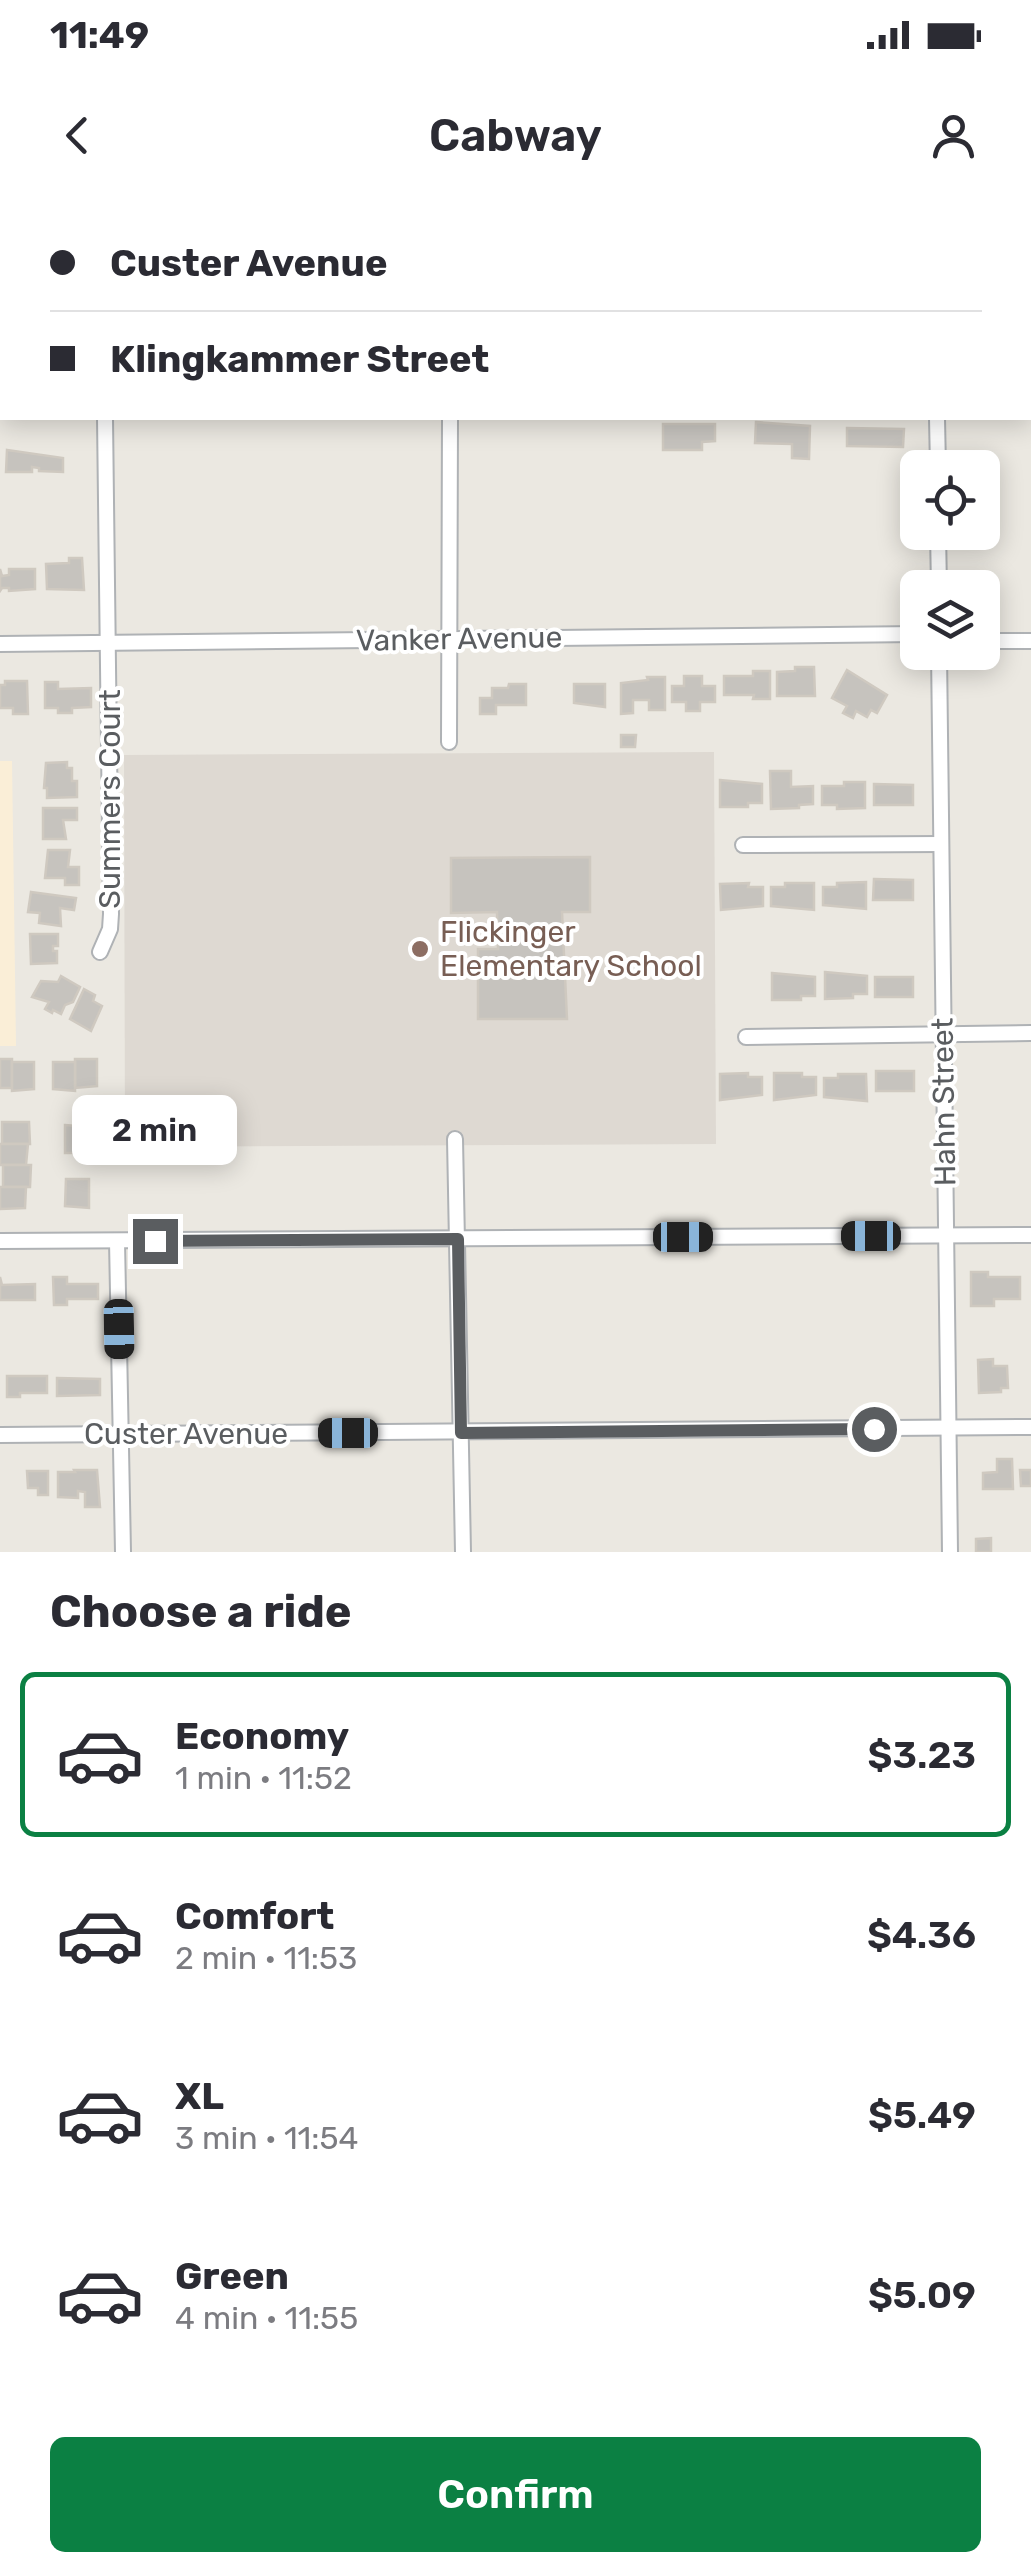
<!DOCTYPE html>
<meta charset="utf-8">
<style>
body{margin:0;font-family:Rubik,sans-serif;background:#f7f7f7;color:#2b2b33;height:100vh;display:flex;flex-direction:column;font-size:38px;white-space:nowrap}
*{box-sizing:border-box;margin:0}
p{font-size:32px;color:#7c7c81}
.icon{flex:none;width:55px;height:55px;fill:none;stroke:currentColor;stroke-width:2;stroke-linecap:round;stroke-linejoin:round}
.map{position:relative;height:1352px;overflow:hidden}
.details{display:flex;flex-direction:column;background:#fff;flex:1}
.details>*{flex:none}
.banner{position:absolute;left:0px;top:0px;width:1032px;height:220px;box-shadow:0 5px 25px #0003;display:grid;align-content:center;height:220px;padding:0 50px;background:#fff}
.fabs{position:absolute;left:900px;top:250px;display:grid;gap:20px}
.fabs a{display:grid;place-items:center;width:100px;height:100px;border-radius:15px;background:#fff;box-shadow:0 5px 25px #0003;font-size:50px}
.end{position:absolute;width:45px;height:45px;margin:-22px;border:12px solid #5a5d60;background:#fff;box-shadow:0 0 0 5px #fff}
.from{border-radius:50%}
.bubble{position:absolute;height:70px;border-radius:15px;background:#fff;box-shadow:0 5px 25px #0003;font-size:32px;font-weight:600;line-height:70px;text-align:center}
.car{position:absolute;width:30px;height:60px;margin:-30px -15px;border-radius:12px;box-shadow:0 0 8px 2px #0007;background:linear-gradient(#222 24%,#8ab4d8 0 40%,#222 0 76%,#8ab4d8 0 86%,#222 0)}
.banner b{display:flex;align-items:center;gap:35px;height:95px;font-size:38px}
.banner b+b{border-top:2px solid #e1e1e2}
.banner i{width:25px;height:25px;background:#2b2b33}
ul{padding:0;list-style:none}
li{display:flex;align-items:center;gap:30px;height:165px;margin:0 20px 15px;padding:0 30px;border:5px solid transparent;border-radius:15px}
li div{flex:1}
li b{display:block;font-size:38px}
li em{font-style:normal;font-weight:600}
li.on{border-color:#0b8043}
li>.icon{width:90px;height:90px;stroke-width:1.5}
h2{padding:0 50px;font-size:45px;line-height:120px}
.button{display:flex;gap:20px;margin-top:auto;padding:20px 50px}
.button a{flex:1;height:115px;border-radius:15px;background:#0b8043;color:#fff;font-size:40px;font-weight:600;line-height:115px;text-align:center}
.status{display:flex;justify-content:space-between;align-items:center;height:70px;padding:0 50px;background:#fff;direction:ltr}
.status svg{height:28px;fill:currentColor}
header{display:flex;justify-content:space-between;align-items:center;height:130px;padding:0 50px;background:#fff;font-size:45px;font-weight:600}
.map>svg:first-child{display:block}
.commercial{fill:#faeed7}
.education{fill:#ded9d2}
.building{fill:#c6c3be;stroke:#cfc9c0;stroke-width:2.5}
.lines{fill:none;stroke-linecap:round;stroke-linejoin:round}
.minor-casing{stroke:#afb2b5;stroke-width:18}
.minor{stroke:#fff;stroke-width:14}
.route{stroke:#5a5d60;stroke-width:12}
.education-dot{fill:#8d6e63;stroke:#fff;stroke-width:4}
.labels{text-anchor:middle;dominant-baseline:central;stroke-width:8;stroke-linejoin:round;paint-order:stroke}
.street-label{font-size:30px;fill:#5a5d60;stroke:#fff}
.education-label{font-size:30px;fill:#785e54;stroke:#fff;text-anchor:start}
</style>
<div class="status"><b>11:49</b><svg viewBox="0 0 49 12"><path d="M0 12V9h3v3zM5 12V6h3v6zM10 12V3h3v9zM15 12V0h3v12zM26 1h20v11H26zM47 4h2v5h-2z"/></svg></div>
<header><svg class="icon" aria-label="back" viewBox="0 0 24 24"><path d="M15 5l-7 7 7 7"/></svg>Cabway<svg class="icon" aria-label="person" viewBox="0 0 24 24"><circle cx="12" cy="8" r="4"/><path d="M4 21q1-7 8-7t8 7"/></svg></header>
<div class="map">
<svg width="1031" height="1352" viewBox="0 0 1031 1352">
<rect width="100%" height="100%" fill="#ebe8e1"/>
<!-- commercial -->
<path class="commercial" d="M 0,561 L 12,561 L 16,846 L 0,846 Z"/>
<!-- education -->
<path class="education" d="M 714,552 L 716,944 L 125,947 L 124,555 Z"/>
<!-- building -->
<g class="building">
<path d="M 756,222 L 810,226 L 809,259 L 792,258 L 792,244 L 755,243 Z"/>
<path d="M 663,224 L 715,224 L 715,241 L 702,242 L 702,250 L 663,250 Z"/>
<path d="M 847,228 L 904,229 L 903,247 L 847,246 Z"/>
<path d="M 7,250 L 63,258 L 63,272 L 39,271 L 39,268 L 32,267 L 32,272 L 6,272 Z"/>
<path d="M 69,358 L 82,358 L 84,390 L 47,389 L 46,364 L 69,363 Z"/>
<path d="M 0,369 L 2,376 L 9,375 L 9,369 L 35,369 L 35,389 L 9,391 L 9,388 L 2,388 L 0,391 Z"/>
<path d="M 795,467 L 814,467 L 815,496 L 777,496 L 777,472 L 795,471 Z"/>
<path d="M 847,470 L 887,495 L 877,513 L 871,510 L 867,517 L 856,511 L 853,518 L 843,513 L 847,506 L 832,498 Z"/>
<path d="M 753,471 L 770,471 L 770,499 L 753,499 L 754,495 L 724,495 L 724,476 L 753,476 Z"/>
<path d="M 684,476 L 702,476 L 702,486 L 715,486 L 715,502 L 700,502 L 700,511 L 686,511 L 686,502 L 672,502 L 672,486 L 684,486 Z"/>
<path d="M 647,477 L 665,477 L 665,510 L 649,510 L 649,500 L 633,500 L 633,513 L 621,514 L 621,483 L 648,480 Z"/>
<path d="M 5,481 L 27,481 L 28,514 L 13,514 L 13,508 L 0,508 L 0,485 L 5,485 Z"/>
<path d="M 45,482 L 58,482 L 58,489 L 91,488 L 91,507 L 72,508 L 72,513 L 58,513 L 58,508 L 45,508 Z"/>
<path d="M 509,484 L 526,484 L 526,505 L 496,505 L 496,514 L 480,514 L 480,498 L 492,498 L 492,488 L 508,488 Z"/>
<path d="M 574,484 L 605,484 L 605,507 L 574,503 Z"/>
<path d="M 621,535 L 636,535 L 635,547 L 621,547 Z"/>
<path d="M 67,562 L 67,568 L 72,568 L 72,581 L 77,581 L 77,597 L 47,598 L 47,588 L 44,588 L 46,563 Z"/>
<path d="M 770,571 L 791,571 L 791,587 L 813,586 L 813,604 L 799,605 L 799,608 L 771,609 Z"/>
<path d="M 720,580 L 762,584 L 762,603 L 748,603 L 748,607 L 720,607 Z"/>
<path d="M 844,582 L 865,582 L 865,608 L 837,609 L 837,605 L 822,605 L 822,586 L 844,586 Z"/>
<path d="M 874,584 L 913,585 L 913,605 L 874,605 Z"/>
<path d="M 43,608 L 77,608 L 77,620 L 63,620 L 66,639 L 43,639 Z"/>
<path d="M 48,650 L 70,650 L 68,667 L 79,667 L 79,685 L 65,685 L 65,678 L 45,678 Z"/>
<path d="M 590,657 L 590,712 L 562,712 L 567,819 L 478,819 L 478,749 L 498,749 L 497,712 L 451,713 L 451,658 Z"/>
<path d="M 874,679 L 913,680 L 913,700 L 873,700 Z"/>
<path d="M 866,682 L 866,709 L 823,705 L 823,687 L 837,687 L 837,683 Z"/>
<path d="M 749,683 L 748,687 L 763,687 L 763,706 L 721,710 L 720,684 Z"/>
<path d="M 785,683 L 814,683 L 814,710 L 771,706 L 771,687 L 785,687 Z"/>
<path d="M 31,692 L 76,698 L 74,710 L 60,708 L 61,726 L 39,723 L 40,713 L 28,712 Z"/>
<path d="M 30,734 L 58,734 L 58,746 L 53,746 L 53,751 L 57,751 L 57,763 L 31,764 Z"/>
<path d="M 825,772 L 867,776 L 867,794 L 853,794 L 853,798 L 825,799 Z"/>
<path d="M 772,773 L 815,777 L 815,796 L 801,796 L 801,800 L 772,800 Z"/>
<path d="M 61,776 L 80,787 L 73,802 L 65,805 L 61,814 L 53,810 L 52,813 L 45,809 L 49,802 L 32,797 L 41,781 L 58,782 Z"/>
<rect x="875" y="777" width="38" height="20"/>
<path d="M 84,789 L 95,795 L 93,801 L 102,806 L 91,831 L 70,819 Z"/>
<rect x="0" y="859" width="12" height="29"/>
<path d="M 75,859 L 97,859 L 97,886 L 75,888 Z"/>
<path d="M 12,862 L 34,862 L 34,889 L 12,891 Z"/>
<path d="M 53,862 L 75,862 L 75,891 L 53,889 Z"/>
<rect x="876" y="871" width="38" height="20"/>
<path d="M 748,873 L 748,877 L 762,877 L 762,895 L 720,900 L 720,874 Z"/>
<path d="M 774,873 L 802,873 L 802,877 L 816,877 L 816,895 L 774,900 Z"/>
<path d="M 838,874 L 866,874 L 867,901 L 824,897 L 824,878 L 838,878 Z"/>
<path d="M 2,922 L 29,922 L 30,944 L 2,944 Z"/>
<path d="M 65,925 L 88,927 L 88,953 L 65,953 Z"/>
<path d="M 0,944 L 28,944 L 26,965 L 0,965 Z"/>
<path d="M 3,965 L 31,965 L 30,987 L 3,987 Z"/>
<path d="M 66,979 L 89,979 L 89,1008 L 65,1006 Z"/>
<path d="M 0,987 L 26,987 L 25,1008 L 0,1009 Z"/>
<path d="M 971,1072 L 988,1072 L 988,1077 L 1020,1077 L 1020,1099 L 994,1099 L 994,1106 L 971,1106 Z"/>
<path d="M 0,1077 L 2,1085 L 35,1084 L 35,1100 L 0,1100 Z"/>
<path d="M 53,1077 L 67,1077 L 67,1084 L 98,1084 L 98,1099 L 67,1099 L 67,1105 L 54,1105 Z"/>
<path d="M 993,1159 L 993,1166 L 1007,1166 L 1008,1188 L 1001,1188 L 1001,1192 L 979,1193 L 978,1160 Z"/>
<path d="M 7,1176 L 47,1176 L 47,1193 L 20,1193 L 20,1197 L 7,1197 Z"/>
<path d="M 57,1178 L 100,1179 L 100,1195 L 57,1196 Z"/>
<path d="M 997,1259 L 1012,1259 L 1013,1289 L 983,1289 L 983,1273 L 997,1272 Z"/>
<path d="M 74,1270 L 97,1270 L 100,1307 L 85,1307 L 85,1292 L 78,1291 L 78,1298 L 58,1297 L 58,1272 L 75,1272 Z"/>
<path d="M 1020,1270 L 1031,1270 L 1031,1286 L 1021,1286 Z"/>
<path d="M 27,1271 L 48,1271 L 48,1295 L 38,1295 L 38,1288 L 28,1288 Z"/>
<path d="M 991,1338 L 991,1352 L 976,1352 L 976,1339 Z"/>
</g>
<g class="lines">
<!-- minor casing -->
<g class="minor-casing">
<g id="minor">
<path d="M 104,0 L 104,2"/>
<path d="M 448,0 L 448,2"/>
<path d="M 933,0 L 933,2"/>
<path d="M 1030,54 L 1031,54"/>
<path d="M 0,203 L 2,203"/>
<path d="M 937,218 L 938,268"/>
<path d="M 938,332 L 939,388"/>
<path d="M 982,441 L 1031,441"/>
<path d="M 0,444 L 918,434"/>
<path d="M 939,452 L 950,1352"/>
<path d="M 449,542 L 450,218"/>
<path d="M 743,645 L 941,644"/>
<path d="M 100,752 L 110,729 L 111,714 L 105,218"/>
<path d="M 746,837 L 1031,833"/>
<path d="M 455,939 L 463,1352"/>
<path d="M 0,1041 L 1031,1035"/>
<path d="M 117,1041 L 123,1352"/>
<path d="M 0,1235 L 1031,1227"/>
</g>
</g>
<!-- minor -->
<use href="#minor" class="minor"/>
</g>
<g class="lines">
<!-- route -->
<path class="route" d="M 155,1041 L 458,1039 L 461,1233 L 874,1229"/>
</g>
<!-- markers -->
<circle class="education-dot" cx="420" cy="749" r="10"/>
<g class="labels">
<!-- street labels -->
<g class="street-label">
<text transform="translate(459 439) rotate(-1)">Vanker Avenue</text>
<text transform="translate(110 599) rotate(-90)">Summers Court</text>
<text transform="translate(944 902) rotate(-91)">Hahn Street</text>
<text x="186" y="1234">Custer Avenue</text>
</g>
<!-- education labels -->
<g class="education-label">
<text x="440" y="732">Flickinger<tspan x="440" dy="34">Elementary School</tspan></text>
</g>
</g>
</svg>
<div class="fabs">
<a><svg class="icon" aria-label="locate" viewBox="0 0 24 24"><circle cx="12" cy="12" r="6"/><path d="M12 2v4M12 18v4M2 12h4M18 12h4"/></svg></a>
<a><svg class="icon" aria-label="layers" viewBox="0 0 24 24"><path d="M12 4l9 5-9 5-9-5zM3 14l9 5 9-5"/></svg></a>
</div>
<i class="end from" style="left:874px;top:1229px"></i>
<i class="end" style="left:155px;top:1041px"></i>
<div class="bubble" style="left:72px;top:895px;width:165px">2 min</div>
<i class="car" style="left:871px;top:1036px;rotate:270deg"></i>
<i class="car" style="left:683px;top:1037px;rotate:90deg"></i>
<i class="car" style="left:119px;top:1129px;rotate:179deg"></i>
<i class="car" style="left:348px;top:1233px;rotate:270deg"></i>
<div class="banner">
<b><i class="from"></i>Custer Avenue</b>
<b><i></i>Klingkammer Street</b>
</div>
</div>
<section class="details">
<h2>Choose a ride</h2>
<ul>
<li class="on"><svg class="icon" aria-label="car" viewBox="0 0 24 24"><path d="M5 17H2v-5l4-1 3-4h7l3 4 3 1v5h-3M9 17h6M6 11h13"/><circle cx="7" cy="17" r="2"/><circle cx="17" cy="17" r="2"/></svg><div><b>Economy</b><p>1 min · 11:52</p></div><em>$3.23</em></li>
<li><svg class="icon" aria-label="car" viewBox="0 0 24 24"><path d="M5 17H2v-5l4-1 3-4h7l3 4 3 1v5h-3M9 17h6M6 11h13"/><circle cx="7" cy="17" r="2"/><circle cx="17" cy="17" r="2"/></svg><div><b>Comfort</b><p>2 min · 11:53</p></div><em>$4.36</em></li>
<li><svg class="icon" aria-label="car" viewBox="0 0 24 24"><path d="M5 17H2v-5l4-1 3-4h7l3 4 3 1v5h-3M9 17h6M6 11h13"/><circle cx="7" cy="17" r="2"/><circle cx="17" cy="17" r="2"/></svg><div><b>XL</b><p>3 min · 11:54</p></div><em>$5.49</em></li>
<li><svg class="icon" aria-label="car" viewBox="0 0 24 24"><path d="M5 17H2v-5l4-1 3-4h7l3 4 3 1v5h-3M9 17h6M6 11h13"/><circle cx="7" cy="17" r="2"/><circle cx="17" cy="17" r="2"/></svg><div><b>Green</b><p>4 min · 11:55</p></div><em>$5.09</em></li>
</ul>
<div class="button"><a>Confirm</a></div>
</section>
